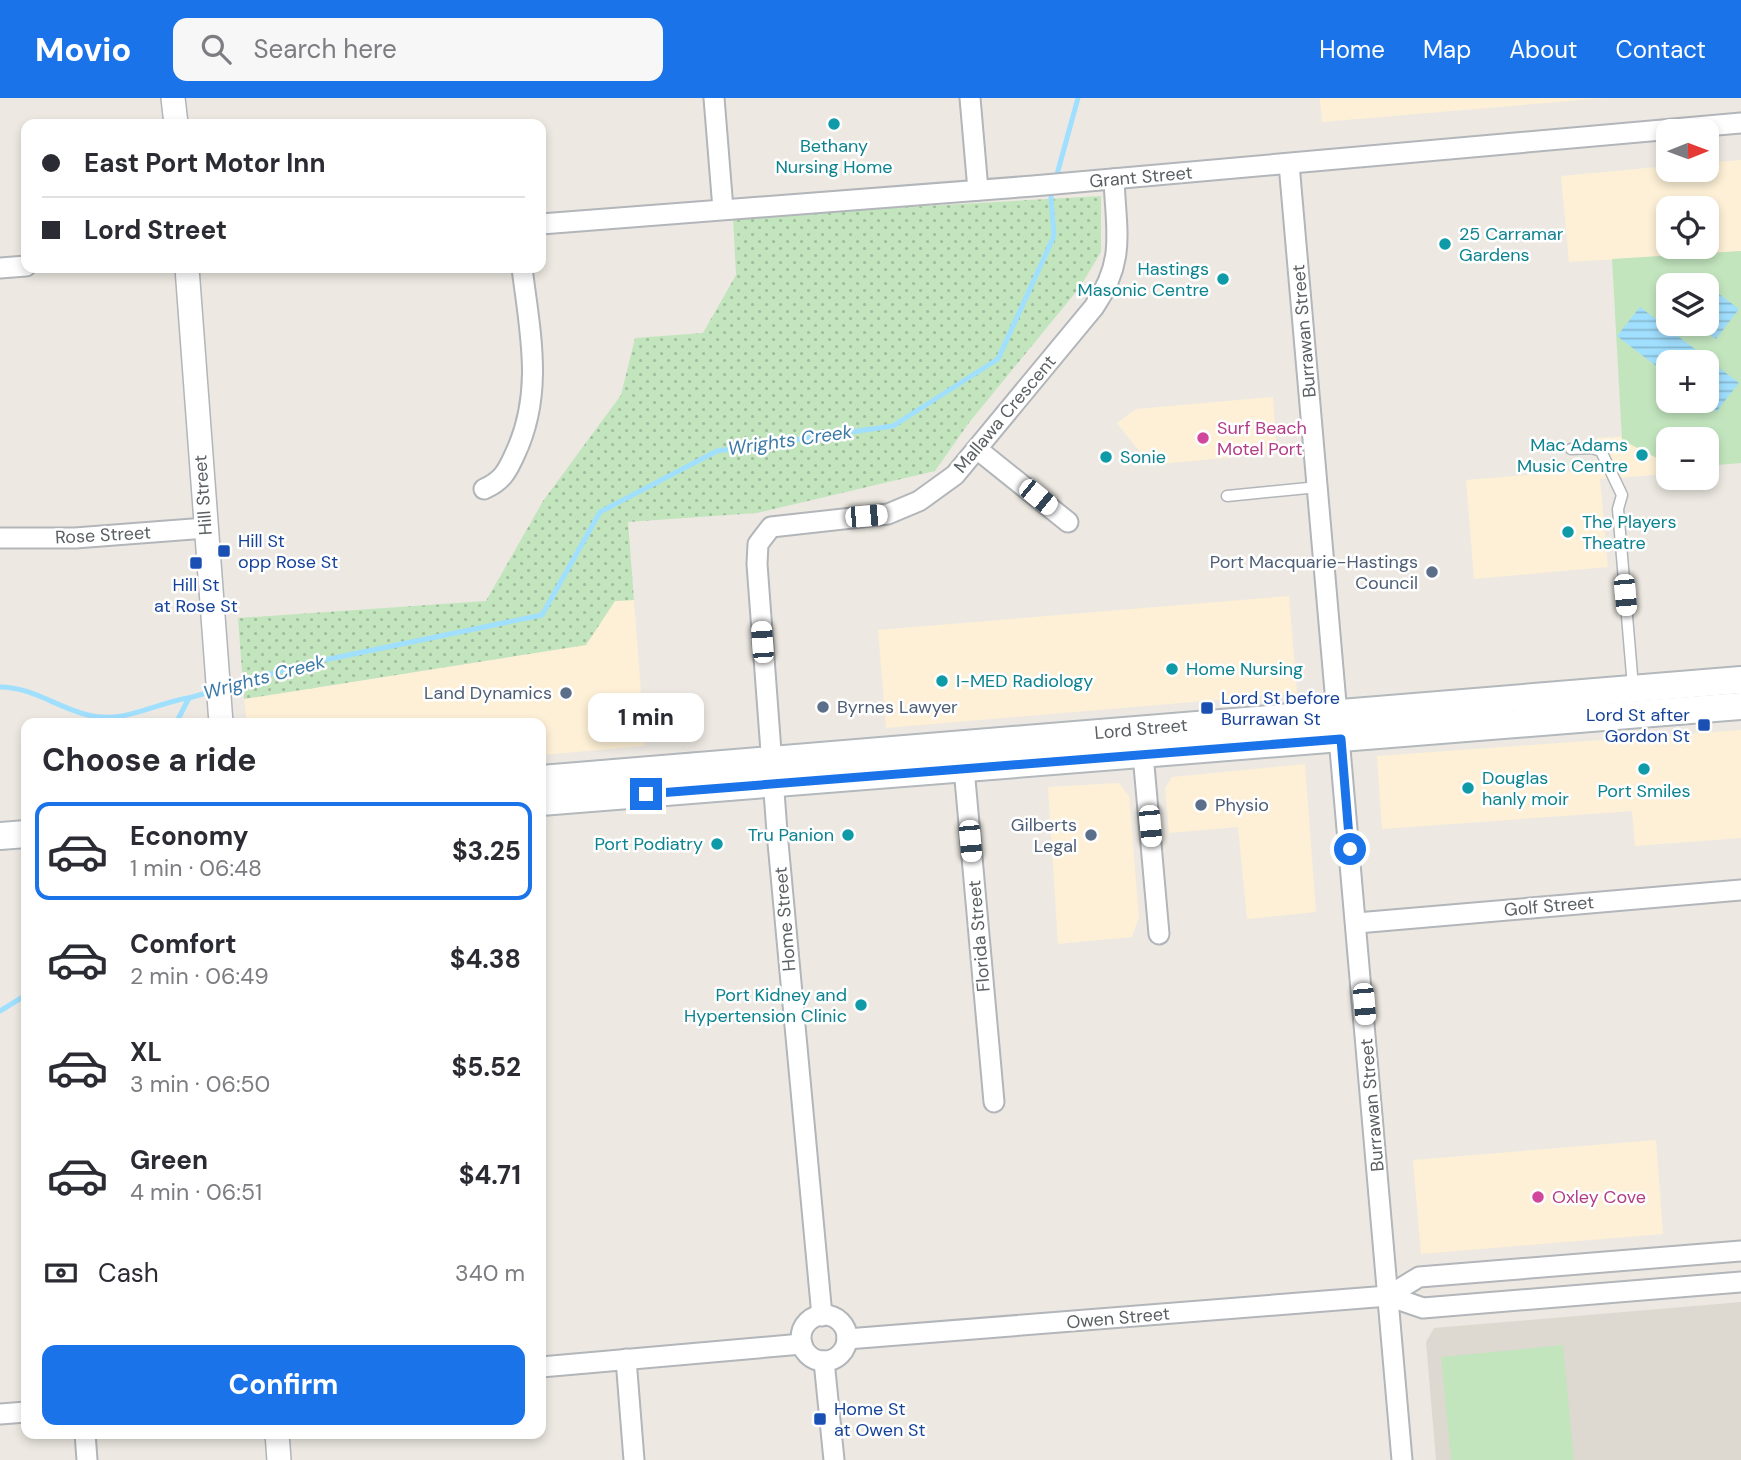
<!DOCTYPE html>
<meta charset="utf-8">
<style>
body{margin:0;font-family:"DM Sans",sans-serif;background:#f7f7f7;color:#2b2b33;height:100vh;display:flex;flex-direction:column;font-size:26px;white-space:nowrap}
*{box-sizing:border-box;margin:0}
p{font-size:23px;color:#7c7c81}
.icon{flex:none;width:38px;height:38px;fill:none;stroke:currentColor;stroke-width:2;stroke-linecap:round;stroke-linejoin:round}
.map{position:relative;flex:1;overflow:hidden}
.panel{position:absolute;left:21px;top:620px;width:525px;height:721px;display:flex;flex-direction:column;background:#fff;border-radius:14px;box-shadow:0 4px 10px #0003}
.panel>*{flex:none}
.hud{position:absolute;left:21px;top:21px;width:525px;height:154px;border-radius:14px;box-shadow:0 4px 10px #0003;display:grid;align-content:center;height:154px;padding:0 21px;background:#fff}
.needle{width:46px;rotate:89deg}
.buttons{position:absolute;left:1656px;top:21px;display:grid;gap:14px}
.buttons a{display:grid;place-items:center;width:63px;height:63px;border-radius:14px;background:#fff;box-shadow:0 4px 10px #0003;font-size:35px}
.end{position:absolute;width:32px;height:32px;margin:-16px;border:9px solid #1a73e8;background:#fff;box-shadow:0 0 0 4px #fff}
.from{border-radius:50%}
.bubble{position:absolute;height:49px;border-radius:14px;background:#fff;box-shadow:0 4px 10px #0003;font-size:23px;font-weight:700;line-height:49px;text-align:center}
.car{position:absolute;width:21px;height:42px;margin:-21px -10px;border-radius:9px;box-shadow:0 0 5px 2px #0007;background:linear-gradient(#fff 24%,#345 0 40%,#fff 0 76%,#345 0 86%,#fff 0)}
.hud b{display:flex;align-items:center;gap:24px;height:66px;font-size:26px}
.hud b+b{border-top:2px solid #e1e1e2}
.hud i{width:18px;height:18px;background:#2b2b33}
ul{padding:0;list-style:none}
li{display:flex;align-items:center;gap:21px;height:98px;margin:0 14px 10px;padding:0 7px;border:4px solid transparent;border-radius:14px}
li div{flex:1}
li b{display:block;font-size:26px}
li em{font-style:normal;font-weight:700}
li.selected{border-color:#1a73e8}
li>.icon{width:63px;height:63px;stroke-width:1.5}
h2{padding:0 21px;font-size:32px;line-height:84px}
.pay{display:flex;align-items:center;gap:18px;height:77px;padding:0 21px;font-size:26px}
.pay p{margin-inline-start:auto}
.cta{display:flex;gap:14px;margin-top:auto;padding:14px 21px}
.cta a{flex:1;height:80px;border-radius:14px;background:#1a73e8;color:#fff;font-size:28px;font-weight:700;line-height:80px;text-align:center}
header{display:flex;align-items:center;gap:42px;box-sizing:border-box;height:98px;padding:0 35px;background:#1a73e8;color:#fff}
header strong{font-size:33px}
nav{display:flex;gap:38px;margin-inline-start:auto;font-size:24px}
.search{width:490px;height:63px;background:#f7f7f7;display:flex;align-items:center;gap:18px;box-sizing:border-box;padding:0 24px;border-radius:14px;color:#7c7c81;font-size:26px}
.map>svg:first-child{display:block}
.commercial{fill:#fdf0d6;fill-rule:evenodd}
.education{fill:#ddd8d0}
.park{fill:url(#park-dots)}
.garden{fill:#c2e5be;fill-rule:evenodd}
.water{fill:url(#water-rules)}
.lines{fill:none;stroke-linecap:round;stroke-linejoin:round}
.stream{stroke:#a1dffe;stroke-width:5}
.service-casing{stroke:#b2b5b9;stroke-width:13}
.minor-casing{stroke:#b2b5b9;stroke-width:23}
.tertiary-casing{stroke:#b2b5b9;stroke-width:26}
.secondary-casing{stroke:#b3b8bc;stroke-width:30}
.service{stroke:#fff;stroke-width:10}
.minor{stroke:#fff;stroke-width:19}
.tertiary{stroke:#fff;stroke-width:23}
.secondary{stroke:#fff;stroke-width:26}
.route{stroke:#1a73e8;stroke-width:9}
.culture-dot{fill:#0f9aa8;stroke:#fff;stroke-width:2.5}
.hotel-dot{fill:#d1479c;stroke:#fff;stroke-width:2.5}
.transit-dot{fill:#1a4fb4;stroke:#fff;stroke-width:2.5}
.service-dot{fill:#5c6f8a;stroke:#fff;stroke-width:2.5}
.labels{text-anchor:middle;dominant-baseline:central;stroke-width:5;stroke-linejoin:round;paint-order:stroke}
.culture-label{font-size:18px;fill:#0d838f;stroke:#fff;text-anchor:start}
.street-label{font-size:18px;fill:#5a5f62;stroke:#fff}
.hotel-label{font-size:18px;fill:#b23c85;stroke:#fff;text-anchor:start}
.transit-label{font-size:18px;fill:#164399;stroke:#fff;text-anchor:start}
.service-label{font-size:18px;fill:#4e5e75;stroke:#fff;text-anchor:end}
.water-label{font-size:19px;font-style:italic;fill:#3c7aa7;stroke:#fff}
</style>
<header>
<strong>Movio</strong>
<div class="search"><svg class="icon" aria-label="search" viewBox="0 0 24 24"><circle cx="10" cy="10" r="6"/><path d="M15 15l6 6"/></svg>Search here</div>
<nav><a>Home</a><a>Map</a><a>About</a><a>Contact</a></nav>
</header>
<div class="map">
<svg width="1741" height="1362" viewBox="0 0 1741 1362">
<defs>
<pattern id="park-dots" width="8" height="8" patternUnits="userSpaceOnUse" patternTransform="scale(1.75)"><rect width="8" height="8" fill="#c2e5be"/><path d="M2 2h.1M6 6h.1" fill="none" stroke="#a1bd9e" stroke-width="1.8" stroke-linecap="round"/></pattern>
<pattern id="water-rules" width="6" height="5" patternUnits="userSpaceOnUse" patternTransform="scale(1.75)"><rect width="6" height="5" fill="#a1dffe"/><path d="M0 2.5h6" fill="none" stroke="#86b8d1"/></pattern>
</defs>
<rect width="100%" height="100%" fill="#ede9e2"/>
<!-- commercial -->
<g class="commercial">
<path d="M 1320,0 L 1604,0 L 1322,24 Z"/>
<path d="M 1741,62 L 1741,153 L 1569,164 L 1561,78 L 1668,68 L 1668,72 L 1706,72 L 1706,65 ZM 1668,110 L 1706,110 L 1706,149 L 1668,149 Z"/>
<path d="M 1273,299 L 1277,355 L 1150,367 L 1117,325 L 1136,311 Z"/>
<path d="M 1667,336 L 1668,376 L 1600,381 L 1608,469 L 1474,481 L 1466,382 L 1599,371 L 1597,340 Z"/>
<path d="M 1289,498 L 1297,595 L 886,630 L 878,532 Z"/>
<path d="M 634,502 L 645,648 L 541,657 L 541,625 L 247,625 L 244,601 L 585,547 L 615,503 Z"/>
<path d="M 1741,632 L 1741,740 L 1635,748 L 1632,713 L 1382,731 L 1377,658 Z"/>
<path d="M 1305,666 L 1316,814 L 1247,821 L 1238,729 L 1169,735 L 1165,690 L 1172,679 Z"/>
<path d="M 1119,685 L 1129,698 L 1139,819 L 1132,839 L 1058,846 L 1048,689 Z"/>
<path d="M 1656,1042 L 1663,1136 L 1421,1156 L 1413,1062 Z"/>
</g>
<!-- education -->
<path class="education" d="M 1741,1204 L 1741,1362 L 1436,1362 L 1426,1244 L 1434,1230 Z"/>
<!-- park -->
<path class="park" d="M 1101,98 L 1101,154 L 1080,189 L 968,326 L 935,373 L 757,415 L 628,424 L 634,502 L 615,503 L 586,547 L 244,601 L 238,520 L 486,503 L 543,403 L 621,297 L 635,240 L 703,235 L 736,177 L 733,119 Z"/>
<!-- garden -->
<g class="garden">
<path d="M 1741,153 L 1741,365 L 1706,368 L 1706,341 L 1668,341 L 1668,366 L 1622,342 L 1612,161 ZM 1668,187 L 1706,187 L 1706,226 L 1668,226 ZM 1668,264 L 1706,264 L 1706,303 L 1668,303 Z"/>
<path d="M 1563,1247 L 1574,1362 L 1451,1362 L 1441,1259 Z"/>
</g>
<!-- water -->
<g class="water">
<path d="M 1690,174 L 1739,211 L 1716,241 L 1695,226 L 1706,226 L 1706,187 L 1680,187 Z"/>
<path d="M 1640,209 L 1739,285 L 1716,314 L 1701,303 L 1706,303 L 1706,264 L 1668,264 L 1668,277 L 1617,238 Z"/>
</g>
<g class="lines">
<!-- stream -->
<g class="stream">
<path d="M 1056,80 L 1078,0"/>
<path d="M 0,589 C 32,589 58,610 88,617 C 124,626 153,606 188,600"/>
<path d="M 225,589 L 305,566 L 542,517 L 600,414 L 717,353 L 893,328 L 998,261 L 1054,138 L 1051,99 L 1053,90"/>
<path d="M 176,625 L 189,600 L 213,593"/>
<path d="M 0,913 L 26,897"/>
</g>
<!-- service casing -->
<g class="service-casing">
<g id="service">
<path d="M 1571,351 L 1592,350 L 1601,353 L 1622,397 L 1618,411 L 1633,589"/>
<path d="M 1227,398 L 1318,389"/>
</g>
</g>
<!-- minor casing -->
<g class="minor-casing">
<g id="minor">
<path d="M 714,0 L 723,111"/>
<path d="M 970,0 L 978,92"/>
<path d="M 1289,66 L 1402,1362"/>
<path d="M 541,126 L 1033,88 L 1741,25"/>
<path d="M 0,170 L 26,168"/>
<path d="M 977,351 L 1068,424"/>
<path d="M 484,391 C 502,383 507,374 515,356 C 544,295 530,234 522,170"/>
<path d="M 0,440 L 75,440 L 206,430"/>
<path d="M 1142,645 L 1159,836"/>
<path d="M 963,659 L 994,1004"/>
<path d="M 1357,825 L 1741,792"/>
<path d="M 1388,1198 L 1419,1179 L 1741,1153"/>
<circle cx="824" cy="1240" r="23"/>
<path d="M 822,1218 L 777,734 L 757,466 L 758,446 L 771,429 L 888,416 L 919,403 L 955,377 L 1094,209 C 1126,162 1116,134 1114,81"/>
<path d="M 847,1241 L 1388,1198 L 1423,1210 L 1741,1184"/>
<path d="M 626,1261 L 634,1362"/>
<path d="M 824,1263 L 834,1362"/>
<path d="M 541,1269 L 802,1246"/>
<path d="M 0,1316 L 26,1314"/>
<path d="M 85,1335 L 87,1362"/>
</g>
</g>
<!-- tertiary casing -->
<g class="tertiary-casing">
<g id="tertiary">
<path d="M 173,0 L 176,26"/>
<path d="M 187,170 L 221,625"/>
<path d="M 277,1335 L 279,1362"/>
</g>
</g>
<!-- secondary casing -->
<g class="secondary-casing">
<g id="secondary">
<path d="M 541,681 L 1741,582"/>
<path d="M 541,704 L 1741,608"/>
<path d="M 0,738 L 26,736"/>
</g>
</g>
<!-- service -->
<use href="#service" class="service"/>
<!-- minor -->
<use href="#minor" class="minor"/>
<!-- tertiary -->
<use href="#tertiary" class="tertiary"/>
<!-- secondary -->
<use href="#secondary" class="secondary"/>
</g>
<g class="lines">
<!-- route -->
<path class="route" d="M 646,696 L 1341,641 L 1350,751"/>
</g>
<!-- markers -->
<g class="culture-dot">
<circle cx="834" cy="26" r="7"/>
<circle cx="1445" cy="146" r="7"/>
<circle cx="1223" cy="181" r="7"/>
<circle cx="1642" cy="357" r="7"/>
<circle cx="1106" cy="359" r="7"/>
<circle cx="1568" cy="434" r="7"/>
<circle cx="1172" cy="571" r="7"/>
<circle cx="942" cy="583" r="7"/>
<circle cx="1644" cy="671" r="7"/>
<circle cx="1468" cy="690" r="7"/>
<circle cx="848" cy="737" r="7"/>
<circle cx="717" cy="746" r="7"/>
<circle cx="861" cy="907" r="7"/>
</g>
<g class="hotel-dot">
<circle cx="1203" cy="340" r="7"/>
<circle cx="1538" cy="1099" r="7"/>
</g>
<g class="transit-dot">
<rect x="217" y="446" width="14" height="14" rx="3.5"/>
<rect x="189" y="458" width="14" height="14" rx="3.5"/>
<rect x="1200" y="603" width="14" height="14" rx="3.5"/>
<rect x="1697" y="620" width="14" height="14" rx="3.5"/>
<rect x="813" y="1314" width="14" height="14" rx="3.5"/>
</g>
<g class="service-dot">
<circle cx="1432" cy="474" r="7"/>
<circle cx="566" cy="595" r="7"/>
<circle cx="823" cy="609" r="7"/>
<circle cx="1201" cy="707" r="7"/>
<circle cx="1091" cy="737" r="7"/>
</g>
<g class="labels">
<!-- culture labels -->
<g class="culture-label">
<text x="834" y="48" text-anchor="middle">Bethany<tspan x="834" dy="21">Nursing Home</tspan></text>
<text x="1459" y="136">25 Carramar<tspan x="1459" dy="21">Gardens</tspan></text>
<text x="1209" y="171" text-anchor="end">Hastings<tspan x="1209" dy="21">Masonic Centre</tspan></text>
<text x="1628" y="347" text-anchor="end">Mac Adams<tspan x="1628" dy="21">Music Centre</tspan></text>
<text x="1120" y="359">Sonie</text>
<text x="1582" y="424">The Players<tspan x="1582" dy="21">Theatre</tspan></text>
<text x="1186" y="571">Home Nursing</text>
<text x="956" y="583">I-MED Radiology</text>
<text x="1482" y="680">Douglas<tspan x="1482" dy="21">hanly moir</tspan></text>
<text x="1644" y="693" text-anchor="middle">Port Smiles</text>
<text x="834" y="737" text-anchor="end">Tru Panion</text>
<text x="703" y="746" text-anchor="end">Port Podiatry</text>
<text x="847" y="897" text-anchor="end">Port Kidney and<tspan x="847" dy="21">Hypertension Clinic</tspan></text>
</g>
<!-- street labels -->
<g class="street-label">
<text transform="translate(1141 79) rotate(-5)">Grant Street</text>
<text transform="translate(1304 233) rotate(-95)">Burrawan Street</text>
<text transform="translate(1005 316) rotate(-50)">Mallawa Crescent</text>
<text transform="translate(203 397) rotate(-94)">Hill Street</text>
<text transform="translate(103 437) rotate(-3)">Rose Street</text>
<text transform="translate(1141 631) rotate(-5)">Lord Street</text>
<text transform="translate(1549 808) rotate(-5)">Golf Street</text>
<text transform="translate(785 821) rotate(-95)">Home Street</text>
<text transform="translate(979 838) rotate(-95)">Florida Street</text>
<text transform="translate(1372 1007) rotate(-95)">Burrawan Street</text>
<text transform="translate(1118 1220) rotate(-5)">Owen Street</text>
</g>
<!-- hotel labels -->
<g class="hotel-label">
<text x="1217" y="330">Surf Beach<tspan x="1217" dy="21">Motel Port</tspan></text>
<text x="1552" y="1099">Oxley Cove</text>
</g>
<!-- transit labels -->
<g class="transit-label">
<text x="238" y="443">Hill St<tspan x="238" dy="21">opp Rose St</tspan></text>
<text x="196" y="487" text-anchor="middle">Hill St<tspan x="196" dy="21">at Rose St</tspan></text>
<text x="1221" y="600">Lord St before<tspan x="1221" dy="21">Burrawan St</tspan></text>
<text x="1690" y="617" text-anchor="end">Lord St after<tspan x="1690" dy="21">Gordon St</tspan></text>
<text x="834" y="1311">Home St<tspan x="834" dy="21">at Owen St</tspan></text>
</g>
<!-- service labels -->
<g class="service-label">
<text x="1418" y="464">Port Macquarie-Hastings<tspan x="1418" dy="21">Council</tspan></text>
<text x="552" y="595">Land Dynamics</text>
<text x="837" y="609" text-anchor="start">Byrnes Lawyer</text>
<text x="1215" y="707" text-anchor="start">Physio</text>
<text x="1077" y="727">Gilberts<tspan x="1077" dy="21">Legal</tspan></text>
</g>
<!-- water labels -->
<g class="water-label">
<text transform="translate(790 342) rotate(-8)">Wrights Creek</text>
<text transform="translate(264 579) rotate(-15)">Wrights Creek</text>
</g>
</g>
</svg>
<div class="buttons">
<a><svg class="needle" viewBox="-14 -14 28 28"><path d="M0-13l5 13h-10z" fill="#e53935"/><path d="M0 13l5-13h-10z" fill="#7c7c81"/></svg></a>
<a><svg class="icon" aria-label="locate" viewBox="0 0 24 24"><circle cx="12" cy="12" r="6"/><path d="M12 2v4M12 18v4M2 12h4M18 12h4"/></svg></a>
<a><svg class="icon" aria-label="layers" viewBox="0 0 24 24"><path d="M12 4l9 5-9 5-9-5zM3 14l9 5 9-5"/></svg></a>
<a>+</a>
<a>−</a>
</div>
<i class="end from" style="left:1350px;top:751px"></i>
<i class="end" style="left:646px;top:696px"></i>
<div class="bubble" style="left:588px;top:595px;width:116px">1 min</div>
<i class="car" style="left:1038px;top:399px;rotate:129deg"></i>
<i class="car" style="left:866px;top:418px;rotate:85deg"></i>
<i class="car" style="left:1625px;top:497px;rotate:175deg"></i>
<i class="car" style="left:762px;top:544px;rotate:356deg"></i>
<i class="car" style="left:1150px;top:728px;rotate:175deg"></i>
<i class="car" style="left:970px;top:743px;rotate:175deg"></i>
<i class="car" style="left:1364px;top:906px;rotate:175deg"></i>
<div class="hud">
<b><i class="from"></i>East Port Motor Inn</b>
<b><i></i>Lord Street</b>
</div>
<section class="panel">
<h2>Choose a ride</h2>
<ul>
<li class="selected"><svg class="icon" aria-label="car" viewBox="0 0 24 24"><path d="M5 17H2v-5l4-1 3-4h7l3 4 3 1v5h-3M9 17h6M6 11h13"/><circle cx="7" cy="17" r="2"/><circle cx="17" cy="17" r="2"/></svg><div><b>Economy</b><p>1 min · 06:48</p></div><em>$3.25</em></li>
<li><svg class="icon" aria-label="car" viewBox="0 0 24 24"><path d="M5 17H2v-5l4-1 3-4h7l3 4 3 1v5h-3M9 17h6M6 11h13"/><circle cx="7" cy="17" r="2"/><circle cx="17" cy="17" r="2"/></svg><div><b>Comfort</b><p>2 min · 06:49</p></div><em>$4.38</em></li>
<li><svg class="icon" aria-label="car" viewBox="0 0 24 24"><path d="M5 17H2v-5l4-1 3-4h7l3 4 3 1v5h-3M9 17h6M6 11h13"/><circle cx="7" cy="17" r="2"/><circle cx="17" cy="17" r="2"/></svg><div><b>XL</b><p>3 min · 06:50</p></div><em>$5.52</em></li>
<li><svg class="icon" aria-label="car" viewBox="0 0 24 24"><path d="M5 17H2v-5l4-1 3-4h7l3 4 3 1v5h-3M9 17h6M6 11h13"/><circle cx="7" cy="17" r="2"/><circle cx="17" cy="17" r="2"/></svg><div><b>Green</b><p>4 min · 06:51</p></div><em>$4.71</em></li>
</ul>
<div class="pay"><svg class="icon" aria-label="cash" viewBox="0 0 24 24"><path d="M3 7h18v10H3z"/><circle cx="12" cy="12" r="2"/></svg>Cash<p>340 m</p></div>
<div class="cta"><a>Confirm</a></div>
</section>
</div>
